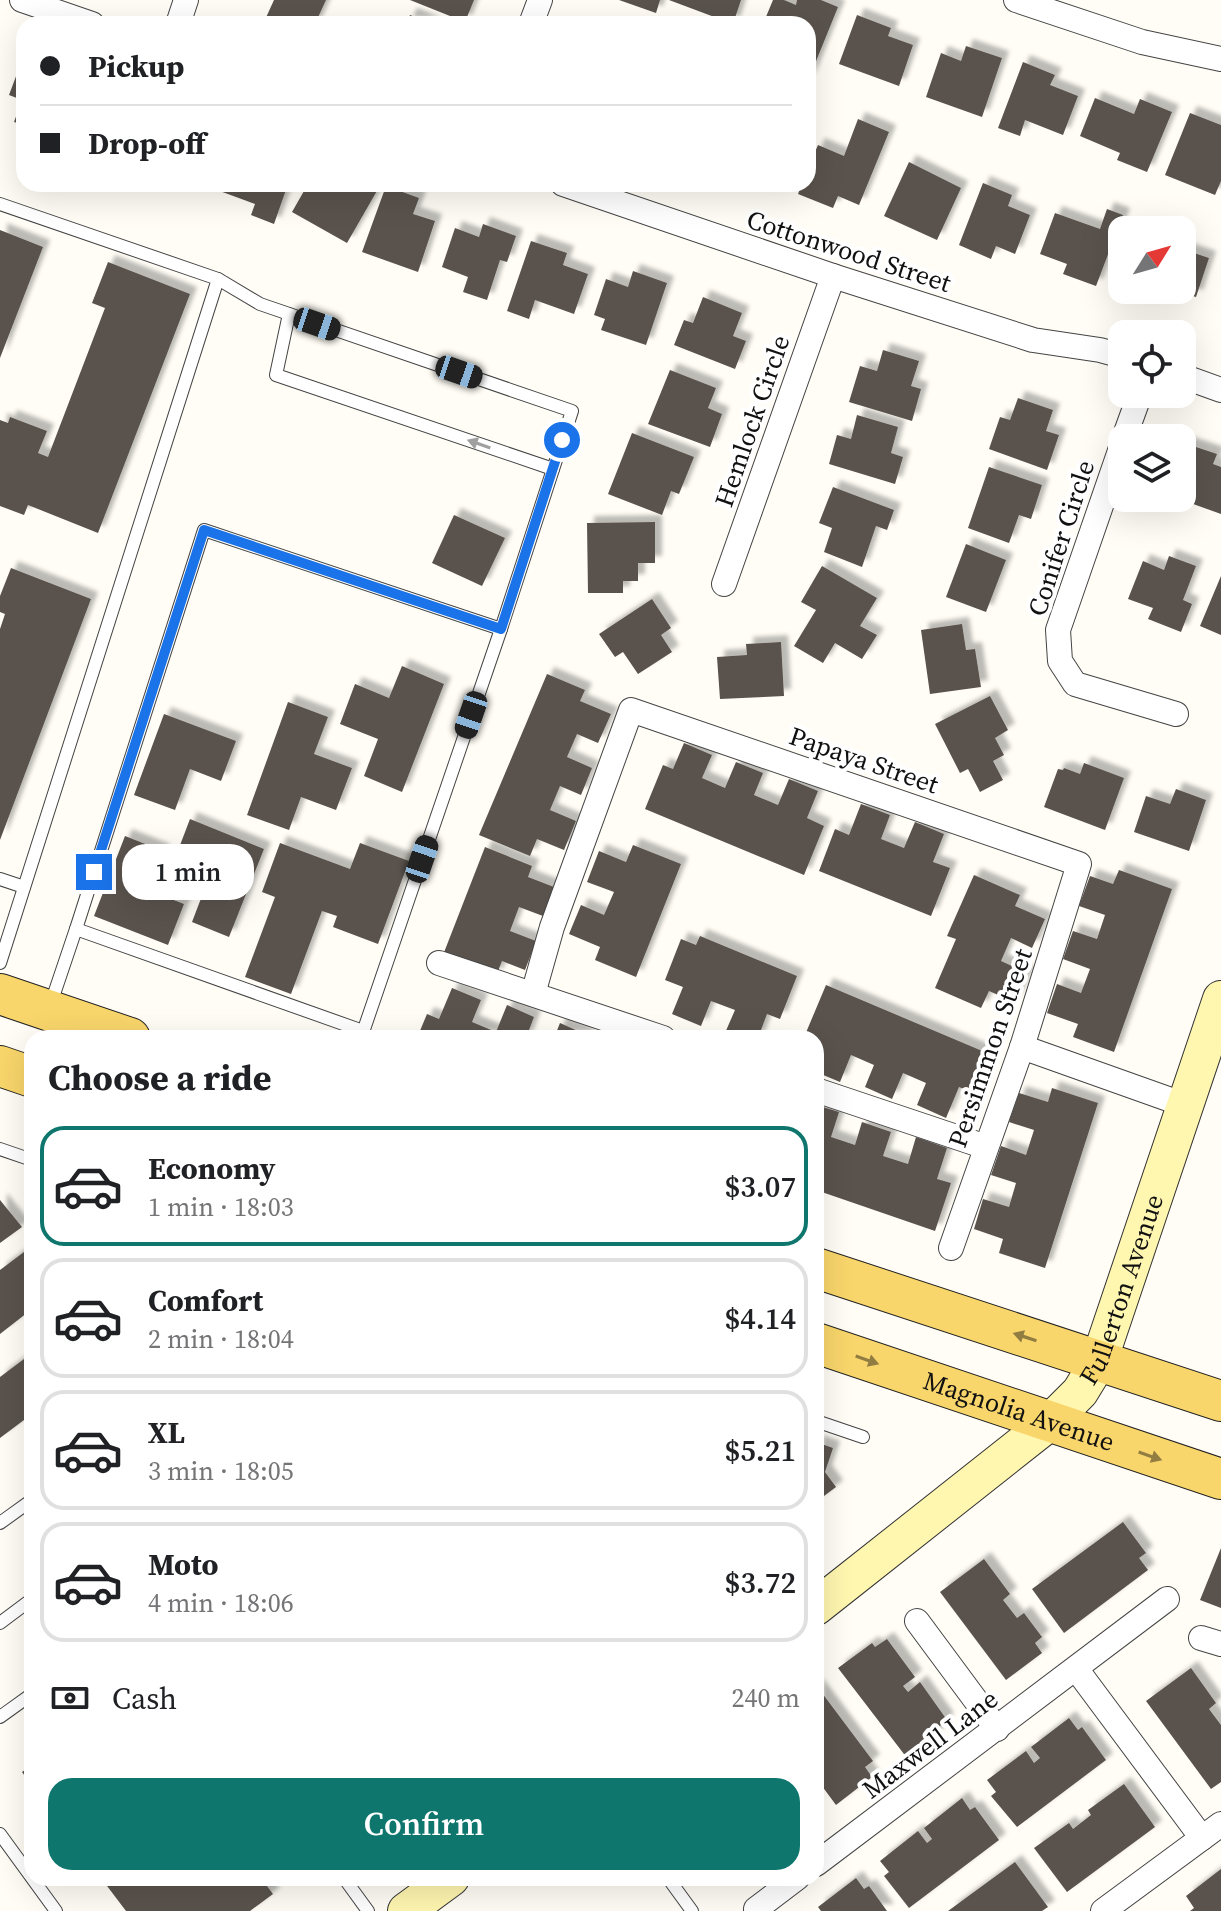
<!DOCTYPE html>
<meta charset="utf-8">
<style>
body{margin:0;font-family:"Source Serif 4",serif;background:#f6f6f6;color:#202124;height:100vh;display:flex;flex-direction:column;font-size:30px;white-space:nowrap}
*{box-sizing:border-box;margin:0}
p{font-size:26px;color:#757577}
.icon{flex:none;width:44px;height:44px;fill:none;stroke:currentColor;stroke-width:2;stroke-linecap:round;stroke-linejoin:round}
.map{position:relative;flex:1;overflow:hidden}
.side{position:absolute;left:24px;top:1030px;width:800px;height:856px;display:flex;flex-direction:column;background:#fff;border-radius:24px;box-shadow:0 8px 32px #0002}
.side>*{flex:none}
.top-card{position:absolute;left:16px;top:16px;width:800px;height:176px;border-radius:24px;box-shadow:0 8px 32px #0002;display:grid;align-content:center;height:176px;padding:0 24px;background:#fff}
.needle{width:52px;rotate:53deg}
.fabs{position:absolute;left:1108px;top:216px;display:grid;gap:16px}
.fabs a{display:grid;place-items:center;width:88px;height:88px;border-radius:16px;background:#fff;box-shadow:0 8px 32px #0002;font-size:40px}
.end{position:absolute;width:36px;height:36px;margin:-18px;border:10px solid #1a73e8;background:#fff;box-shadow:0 0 0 4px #fff}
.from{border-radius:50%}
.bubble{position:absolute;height:56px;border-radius:24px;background:#fff;box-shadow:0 8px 32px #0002;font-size:26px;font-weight:600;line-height:56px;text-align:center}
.car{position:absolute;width:24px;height:48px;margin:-24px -12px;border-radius:10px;box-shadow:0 0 6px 2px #0007;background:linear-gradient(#222 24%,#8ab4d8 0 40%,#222 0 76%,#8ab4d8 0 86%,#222 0)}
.top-card b{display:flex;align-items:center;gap:28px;height:76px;font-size:30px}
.top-card b+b{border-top:2px solid #e0e0e0}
.top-card i{width:20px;height:20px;background:#202124}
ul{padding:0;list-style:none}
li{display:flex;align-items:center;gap:24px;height:120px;margin:0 16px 12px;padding:0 8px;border:4px solid #e0e0e0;border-radius:24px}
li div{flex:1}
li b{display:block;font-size:30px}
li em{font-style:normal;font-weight:600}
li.on{border-color:#0f766e}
li>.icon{width:72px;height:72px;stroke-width:1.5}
h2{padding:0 24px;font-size:36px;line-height:96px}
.pay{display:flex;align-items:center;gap:20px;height:88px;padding:0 24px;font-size:30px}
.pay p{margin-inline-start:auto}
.button{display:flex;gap:16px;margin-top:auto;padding:16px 24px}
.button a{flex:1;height:92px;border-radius:24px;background:#0f766e;color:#fff;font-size:32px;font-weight:600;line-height:92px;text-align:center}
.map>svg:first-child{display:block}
.building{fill:#5a524d;filter:url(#shadow)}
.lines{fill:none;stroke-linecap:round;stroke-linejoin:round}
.lane-casing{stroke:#444;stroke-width:14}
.street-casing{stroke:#444;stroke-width:26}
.secondary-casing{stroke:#333;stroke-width:38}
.primary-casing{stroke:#222;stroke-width:42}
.lane{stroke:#fff;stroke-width:12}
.street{stroke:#fff;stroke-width:24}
.secondary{stroke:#fff6b0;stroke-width:36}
.primary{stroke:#f9d66b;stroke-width:40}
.oneway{fill:#a0a0a0}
.oneway2{fill:#917d42}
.route{stroke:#1a73e8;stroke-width:10}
.labels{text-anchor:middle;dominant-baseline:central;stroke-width:8;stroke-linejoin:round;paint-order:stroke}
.street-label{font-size:26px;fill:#111;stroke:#fff}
</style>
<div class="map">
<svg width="1221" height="1911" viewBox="0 0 1221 1911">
<defs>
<filter id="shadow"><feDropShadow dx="7" dy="-7" stdDeviation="2" flood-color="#0004"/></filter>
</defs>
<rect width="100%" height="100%" fill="#fffdf5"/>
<!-- building -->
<g class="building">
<path d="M 274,0 L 326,0 L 315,24 L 268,24 L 264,22 Z"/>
<path d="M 410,0 L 474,0 L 465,22 Z"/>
<path d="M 619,0 L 660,0 L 656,13 Z"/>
<path d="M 669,0 L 741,0 L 733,24 Z"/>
<path d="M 773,0 L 784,0 L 796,5 L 797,0 L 821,0 L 838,7 L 808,81 L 808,24 L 763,24 Z"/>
<path d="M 410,15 L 434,24 L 406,24 Z"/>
<path d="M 857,15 L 891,28 L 888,36 L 913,45 L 899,86 L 839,64 Z"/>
<path d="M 966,46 L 1002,58 L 982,117 L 926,97 L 941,53 L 961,61 Z"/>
<path d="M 1023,62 L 1055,75 L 1050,85 L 1078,96 L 1063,135 L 1025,120 L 1020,136 L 998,128 Z"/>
<path d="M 21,63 L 24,64 L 24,125 L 14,122 L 22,100 L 9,95 Z"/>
<path d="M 1095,98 L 1134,114 L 1140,99 L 1172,112 L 1147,172 L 1117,160 L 1120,153 L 1080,136 Z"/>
<path d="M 1190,113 L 1221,125 L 1221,181 L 1215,195 L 1165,175 Z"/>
<path d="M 858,119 L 889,132 L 859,205 L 838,196 L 833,208 L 798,194 L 802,184 L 808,184 L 808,168 L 818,145 L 844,156 Z"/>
<path d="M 909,162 L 961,188 L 937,240 L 884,216 Z"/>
<path d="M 983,183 L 1012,195 L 1008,206 L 1030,215 L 1015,254 L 996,246 L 991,259 L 959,245 Z"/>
<path d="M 176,184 L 195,184 L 193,191 Z"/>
<path d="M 219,184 L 288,184 L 274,224 L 251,215 L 255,204 L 217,190 Z"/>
<path d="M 308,184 L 333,186 L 369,184 L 378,189 L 347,243 L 292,212 Z"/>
<path d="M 386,186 L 419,198 L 413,214 L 435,221 L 418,272 L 362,252 Z"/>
<path d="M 1107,209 L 1123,215 L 1096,286 L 1063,274 L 1067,264 L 1040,254 L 1055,213 L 1100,229 Z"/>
<path d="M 483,224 L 516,236 L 507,262 L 500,260 L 487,300 L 463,292 L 468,277 L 442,267 L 455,228 L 479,237 Z"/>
<path d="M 0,230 L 43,247 L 0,358 Z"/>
<path d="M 531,241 L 567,253 L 563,265 L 588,274 L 574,314 L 535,300 L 529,319 L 507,311 Z"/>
<path d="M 1182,249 L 1209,258 L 1196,297 L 1176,291 L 1182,290 Z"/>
<path d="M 108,262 L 190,294 L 98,533 L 28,505 L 24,515 L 0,506 L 0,420 L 8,423 L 10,417 L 47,431 L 38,453 L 48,457 L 105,308 L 92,303 Z"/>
<path d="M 633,271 L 667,283 L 646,345 L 601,330 L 605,319 L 594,315 L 606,279 L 628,287 Z"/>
<path d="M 1138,290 L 1172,290 L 1168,301 Z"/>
<path d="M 703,297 L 742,313 L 733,336 L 746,341 L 735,369 L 674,345 L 684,320 L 693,323 Z"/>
<path d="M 883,350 L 919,361 L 911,386 L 921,389 L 912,421 L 849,402 L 860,366 L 877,371 Z"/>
<path d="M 670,370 L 716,388 L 708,408 L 722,414 L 710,447 L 648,424 Z"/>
<path d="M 1018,398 L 1053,410 L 1046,431 L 1059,435 L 1047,470 L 989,449 L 1000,417 L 1010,420 Z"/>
<path d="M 857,415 L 898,427 L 891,453 L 903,457 L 895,484 L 829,464 L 837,435 L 851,439 Z"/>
<path d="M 632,433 L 694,457 L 679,494 L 671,491 L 662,515 L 608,494 Z"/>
<path d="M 1184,443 L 1217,454 L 1213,464 L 1221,467 L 1221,514 L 1182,500 L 1182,450 Z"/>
<path d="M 989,467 L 1042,485 L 1031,519 L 1019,515 L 1009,543 L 968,528 Z"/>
<path d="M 833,487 L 894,510 L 887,530 L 876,526 L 862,567 L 824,552 L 832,528 L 819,523 Z"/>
<path d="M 454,515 L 505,538 L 482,586 L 432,563 Z"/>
<path d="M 655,522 L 655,563 L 638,563 L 638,581 L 623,581 L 623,593 L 588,593 L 587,523 Z"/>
<path d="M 966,544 L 1006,560 L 986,612 L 946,597 Z"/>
<path d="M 1169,556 L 1196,566 L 1183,600 L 1192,604 L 1181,632 L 1148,619 L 1153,608 L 1128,599 L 1143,561 L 1164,570 Z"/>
<path d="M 822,566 L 877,598 L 860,626 L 877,635 L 862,659 L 835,643 L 823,663 L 794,646 L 816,610 L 801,602 Z"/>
<path d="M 11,568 L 91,599 L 0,840 L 0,629 L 5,614 L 0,612 L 0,596 Z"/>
<path d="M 1221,576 L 1221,635 L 1200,626 Z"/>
<path d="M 652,599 L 671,628 L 661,635 L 672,652 L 638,674 L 623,652 L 615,657 L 599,634 Z"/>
<path d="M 962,624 L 966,650 L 975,649 L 981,687 L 930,694 L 921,630 Z"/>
<path d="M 781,642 L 784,696 L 720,699 L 717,657 L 747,655 L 746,644 Z"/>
<path d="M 402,666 L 444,684 L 402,792 L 364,776 L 378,739 L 340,724 L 355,684 L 389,698 Z"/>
<path d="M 547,674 L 585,690 L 580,701 L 611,714 L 598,743 L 577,734 L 567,757 L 592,768 L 581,795 L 560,786 L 550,810 L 576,821 L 564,850 L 537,839 L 530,856 L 479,835 Z"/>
<path d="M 990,696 L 1008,730 L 995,738 L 1004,755 L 993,761 L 1003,780 L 980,792 L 968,769 L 960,773 L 935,724 Z"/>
<path d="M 288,702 L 328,717 L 314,754 L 352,768 L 336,810 L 301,797 L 289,830 L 247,815 Z"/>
<path d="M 164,714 L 236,741 L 221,781 L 190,769 L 175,810 L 134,795 Z"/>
<path d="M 684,743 L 712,755 L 702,778 L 725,788 L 736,762 L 763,773 L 754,795 L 778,805 L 789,779 L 818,791 L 807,818 L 824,826 L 804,875 L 645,809 L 663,765 L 673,769 Z"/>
<path d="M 1084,763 L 1124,778 L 1105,830 L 1044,807 L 1058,769 L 1063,770 L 1064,768 L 1080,774 Z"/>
<path d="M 1176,789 L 1206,800 L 1189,851 L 1134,832 L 1146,796 L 1170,804 Z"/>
<path d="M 861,804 L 890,815 L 881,839 L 904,848 L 915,822 L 944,834 L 933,862 L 950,868 L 931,916 L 819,871 L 835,829 L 849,835 Z"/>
<path d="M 190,819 L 264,849 L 229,937 L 192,922 L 210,875 L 174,861 Z"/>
<path d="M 125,836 L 163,851 L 148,890 L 184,904 L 168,945 L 94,916 Z"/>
<path d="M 280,843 L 350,869 L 360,843 L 409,861 L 378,944 L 333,927 L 337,916 L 322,911 L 291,994 L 245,977 L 275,897 L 262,892 Z"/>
<path d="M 633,845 L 681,864 L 636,977 L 595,960 L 600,947 L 569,934 L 581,905 L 604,915 L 614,892 L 587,882 L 599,851 L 626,862 Z"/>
<path d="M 485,847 L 532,866 L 528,877 L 554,887 L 543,916 L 519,907 L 510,931 L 536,941 L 525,970 L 502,961 L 496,976 L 443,955 Z"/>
<path d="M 1119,870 L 1172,889 L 1114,1052 L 1073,1037 L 1078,1024 L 1047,1013 L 1057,984 L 1081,993 L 1090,969 L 1063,959 L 1073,931 L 1097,939 L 1105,915 L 1079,906 L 1090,876 L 1113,884 Z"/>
<path d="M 974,875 L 1020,895 L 1015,906 L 1045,919 L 1032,948 L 1011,938 L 1001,961 L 1027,973 L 1014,1002 L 989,991 L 981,1008 L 935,988 L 956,939 L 947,936 Z"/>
<path d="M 700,936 L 797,976 L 780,1019 L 767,1014 L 758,1038 L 738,1038 L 725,1033 L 735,1010 L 711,1001 L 701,1026 L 672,1014 L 683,987 L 665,980 L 681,939 L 696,945 Z"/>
<path d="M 826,985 L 987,1053 L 971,1092 L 959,1087 L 946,1118 L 917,1105 L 926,1083 L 903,1073 L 892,1099 L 865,1087 L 874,1065 L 851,1055 L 840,1082 L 816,1072 L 816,1054 L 821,1042 L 805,1035 Z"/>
<path d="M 452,988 L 481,1000 L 472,1022 L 496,1032 L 507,1005 L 534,1017 L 526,1038 L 417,1038 L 427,1014 L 439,1019 Z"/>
<path d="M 560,1023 L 589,1036 L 588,1038 L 554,1038 Z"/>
<path d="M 1052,1088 L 1098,1103 L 1045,1268 L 999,1253 L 1003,1239 L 974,1229 L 983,1199 L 1009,1207 L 1016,1183 L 991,1175 L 1001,1146 L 1026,1155 L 1034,1130 L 1009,1122 L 1019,1093 L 1048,1102 Z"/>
<path d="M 816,1105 L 839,1112 L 831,1137 L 855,1145 L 862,1122 L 891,1132 L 883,1156 L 908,1164 L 916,1137 L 947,1148 L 937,1179 L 951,1183 L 935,1231 L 816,1190 Z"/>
<path d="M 0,1200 L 22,1227 L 0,1243 Z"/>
<path d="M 32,1246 L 32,1309 L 0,1334 L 0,1270 Z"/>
<path d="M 32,1353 L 32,1414 L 0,1438 L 0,1377 Z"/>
<path d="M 816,1442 L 833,1448 L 825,1472 L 836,1487 L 816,1502 Z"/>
<path d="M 1123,1522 L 1146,1553 L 1139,1558 L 1148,1570 L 1064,1633 L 1032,1589 Z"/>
<path d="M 1221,1548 L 1221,1608 L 1200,1600 Z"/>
<path d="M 984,1559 L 1010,1594 L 1003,1600 L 1017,1618 L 1024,1613 L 1042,1637 L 1035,1643 L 1042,1653 L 1006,1680 L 940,1592 Z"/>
<path d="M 887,1639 L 915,1677 L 903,1686 L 908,1692 L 920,1682 L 947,1720 L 936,1729 L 938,1733 L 907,1758 L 838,1668 L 872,1643 L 875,1647 Z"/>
<path d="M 1191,1668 L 1216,1703 L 1209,1709 L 1221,1725 L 1221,1782 L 1211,1789 L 1146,1701 Z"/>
<path d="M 816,1685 L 873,1761 L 865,1767 L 872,1777 L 836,1805 L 816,1778 Z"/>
<path d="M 1069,1718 L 1078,1730 L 1082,1727 L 1106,1760 L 1017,1827 L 991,1796 L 996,1792 L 987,1780 L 1026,1751 L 1034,1763 L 1040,1758 L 1031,1747 Z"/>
<path d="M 32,1765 L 32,1786 L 22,1772 Z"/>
<path d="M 1124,1784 L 1155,1827 L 1067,1892 L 1034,1848 L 1069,1823 L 1073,1829 L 1091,1815 L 1088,1810 Z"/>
<path d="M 962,1798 L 970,1810 L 975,1807 L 999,1840 L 909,1908 L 884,1876 L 889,1872 L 880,1861 L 918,1831 L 927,1843 L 932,1839 L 924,1828 Z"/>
<path d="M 1015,1862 L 1048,1907 L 1042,1911 L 948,1911 Z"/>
<path d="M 1221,1869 L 1221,1911 L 1190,1911 L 1194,1908 L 1186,1896 Z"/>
<path d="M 101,1878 L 261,1878 L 273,1894 L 250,1911 L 126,1911 Z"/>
<path d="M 856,1878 L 864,1889 L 869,1886 L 887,1911 L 821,1911 L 818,1907 Z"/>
</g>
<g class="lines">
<!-- lane casing -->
<g class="lane-casing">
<g id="lane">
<path d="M 0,204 L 218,279 L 0,963"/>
<path d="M 218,279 L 260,304 L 572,411 L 501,629 L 361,1038"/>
<path d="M 289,314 L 276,375 L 553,469"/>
<path d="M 0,879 L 24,887"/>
<path d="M 50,1006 L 76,929"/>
<path d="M 363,1031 L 76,929 L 204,530 L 501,629"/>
<path d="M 0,1149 L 32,1160"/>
<path d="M 816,1421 L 863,1437"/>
<path d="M 0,1523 L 32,1500"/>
<path d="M 0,1623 L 32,1599"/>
<path d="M 0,1717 L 32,1694"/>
<path d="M 0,1834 L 56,1911"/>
<path d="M 344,1878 L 368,1911"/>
<path d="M 668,1878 L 692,1911"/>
</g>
</g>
<!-- street casing -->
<g class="street-casing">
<g id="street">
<path d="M 22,0 L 92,24"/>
<path d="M 1016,0 L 1142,42 L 1221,59"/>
<path d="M 178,24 L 186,0"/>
<path d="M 531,24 L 540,0"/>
<path d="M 563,184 L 833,276 L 1033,340 L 1100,350 L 1122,356"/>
<path d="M 1182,376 L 1221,390"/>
<path d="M 1124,438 L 1140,394"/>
<path d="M 1122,445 L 1058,630 L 1060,661 L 1075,684 L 1176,714"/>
<path d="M 724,584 L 833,276"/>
<path d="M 439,963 L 663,1038"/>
<path d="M 533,994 L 552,927 L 631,710 L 1079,864 L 1022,1047 L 951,1248"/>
<path d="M 1022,1047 L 1185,1105"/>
<path d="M 816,1090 L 986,1147"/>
<path d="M 917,1621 L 997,1729"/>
<path d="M 1201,1638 L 1221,1644"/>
<path d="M 1077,1670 L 1202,1838"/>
<path d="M 816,1864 L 1167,1599"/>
<path d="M 756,1909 L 797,1878"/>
<path d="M 1103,1911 L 1221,1824"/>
</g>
</g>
<!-- secondary casing -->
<g class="secondary-casing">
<g id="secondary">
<path id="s1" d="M 816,1607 L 1050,1422 L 1080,1392 L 1099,1361 L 1221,999"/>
<path d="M 406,1911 L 451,1878"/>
</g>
</g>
<!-- primary casing -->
<g class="primary-casing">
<g id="primary">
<path d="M 0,994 L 130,1038"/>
<path d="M 0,1066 L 32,1077"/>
<path d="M 816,1268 L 1221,1401"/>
<path id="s2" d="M 816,1343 L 1221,1479"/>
</g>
</g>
<!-- lane -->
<use href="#lane" class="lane"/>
<!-- street -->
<use href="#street" class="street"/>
<!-- secondary -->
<use href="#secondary" class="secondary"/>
<!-- primary -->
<use href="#primary" class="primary"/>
</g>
<!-- one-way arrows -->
<defs><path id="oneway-solid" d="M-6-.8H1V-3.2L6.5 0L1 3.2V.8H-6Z" transform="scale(2)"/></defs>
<use class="oneway" href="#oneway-solid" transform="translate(479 444) rotate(-161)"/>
<g class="oneway2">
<use href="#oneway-solid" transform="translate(1025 1337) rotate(-162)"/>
<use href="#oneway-solid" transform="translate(867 1360) rotate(19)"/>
<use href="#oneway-solid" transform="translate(1150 1456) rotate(19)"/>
</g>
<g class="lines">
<!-- route -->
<path class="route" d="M 94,872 L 204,530 L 501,629 L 562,440"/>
</g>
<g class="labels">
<!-- street labels -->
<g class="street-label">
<text transform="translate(849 251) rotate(18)">Cottonwood Street</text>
<text transform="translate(752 421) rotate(-71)">Hemlock Circle</text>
<text transform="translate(1061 538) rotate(-72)">Conifer Circle</text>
<text transform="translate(864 760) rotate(19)">Papaya Street</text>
<text transform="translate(990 1048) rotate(-71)">Persimmon Street</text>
<text stroke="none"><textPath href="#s1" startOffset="452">Fullerton Avenue</textPath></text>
<text stroke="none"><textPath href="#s2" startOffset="214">Magnolia Avenue</textPath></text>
<text transform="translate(930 1744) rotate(-37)">Maxwell Lane</text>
</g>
</g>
</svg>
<div class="fabs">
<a><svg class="needle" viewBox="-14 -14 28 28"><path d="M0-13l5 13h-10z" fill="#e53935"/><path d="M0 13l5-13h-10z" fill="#757577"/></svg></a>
<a><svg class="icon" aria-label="locate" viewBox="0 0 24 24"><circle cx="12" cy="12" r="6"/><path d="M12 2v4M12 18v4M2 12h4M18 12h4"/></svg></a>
<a><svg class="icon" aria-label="layers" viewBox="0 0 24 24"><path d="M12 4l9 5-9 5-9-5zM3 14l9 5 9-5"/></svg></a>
</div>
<i class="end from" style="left:562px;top:440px"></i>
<i class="end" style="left:94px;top:872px"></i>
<div class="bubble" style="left:122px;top:844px;width:132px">1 min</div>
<i class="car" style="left:317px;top:324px;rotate:109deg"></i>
<i class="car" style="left:459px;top:372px;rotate:109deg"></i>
<i class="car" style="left:471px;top:715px;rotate:199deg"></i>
<i class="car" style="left:422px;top:859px;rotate:19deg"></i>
<div class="top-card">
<b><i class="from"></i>Pickup</b>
<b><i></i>Drop-off</b>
</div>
<section class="side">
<h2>Choose a ride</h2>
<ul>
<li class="on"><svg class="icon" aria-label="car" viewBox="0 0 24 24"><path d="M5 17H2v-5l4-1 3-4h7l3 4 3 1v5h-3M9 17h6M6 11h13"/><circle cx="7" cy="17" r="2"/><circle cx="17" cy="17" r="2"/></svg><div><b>Economy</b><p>1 min · 18:03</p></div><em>$3.07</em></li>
<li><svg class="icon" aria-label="car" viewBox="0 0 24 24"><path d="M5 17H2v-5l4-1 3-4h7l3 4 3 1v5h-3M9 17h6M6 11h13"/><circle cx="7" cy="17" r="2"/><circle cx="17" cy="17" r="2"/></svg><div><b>Comfort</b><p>2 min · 18:04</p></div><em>$4.14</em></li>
<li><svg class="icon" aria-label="car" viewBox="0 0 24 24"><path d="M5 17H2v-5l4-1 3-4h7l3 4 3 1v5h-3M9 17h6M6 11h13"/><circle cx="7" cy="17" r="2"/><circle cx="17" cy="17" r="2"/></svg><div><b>XL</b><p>3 min · 18:05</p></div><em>$5.21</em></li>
<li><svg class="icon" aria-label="car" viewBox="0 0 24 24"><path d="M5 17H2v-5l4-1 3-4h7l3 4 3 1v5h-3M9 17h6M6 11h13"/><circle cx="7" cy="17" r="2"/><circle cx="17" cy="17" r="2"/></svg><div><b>Moto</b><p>4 min · 18:06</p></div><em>$3.72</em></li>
</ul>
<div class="pay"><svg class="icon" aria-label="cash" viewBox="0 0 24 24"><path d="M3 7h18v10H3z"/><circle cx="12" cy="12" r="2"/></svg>Cash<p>240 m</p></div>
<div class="button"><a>Confirm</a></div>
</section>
</div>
